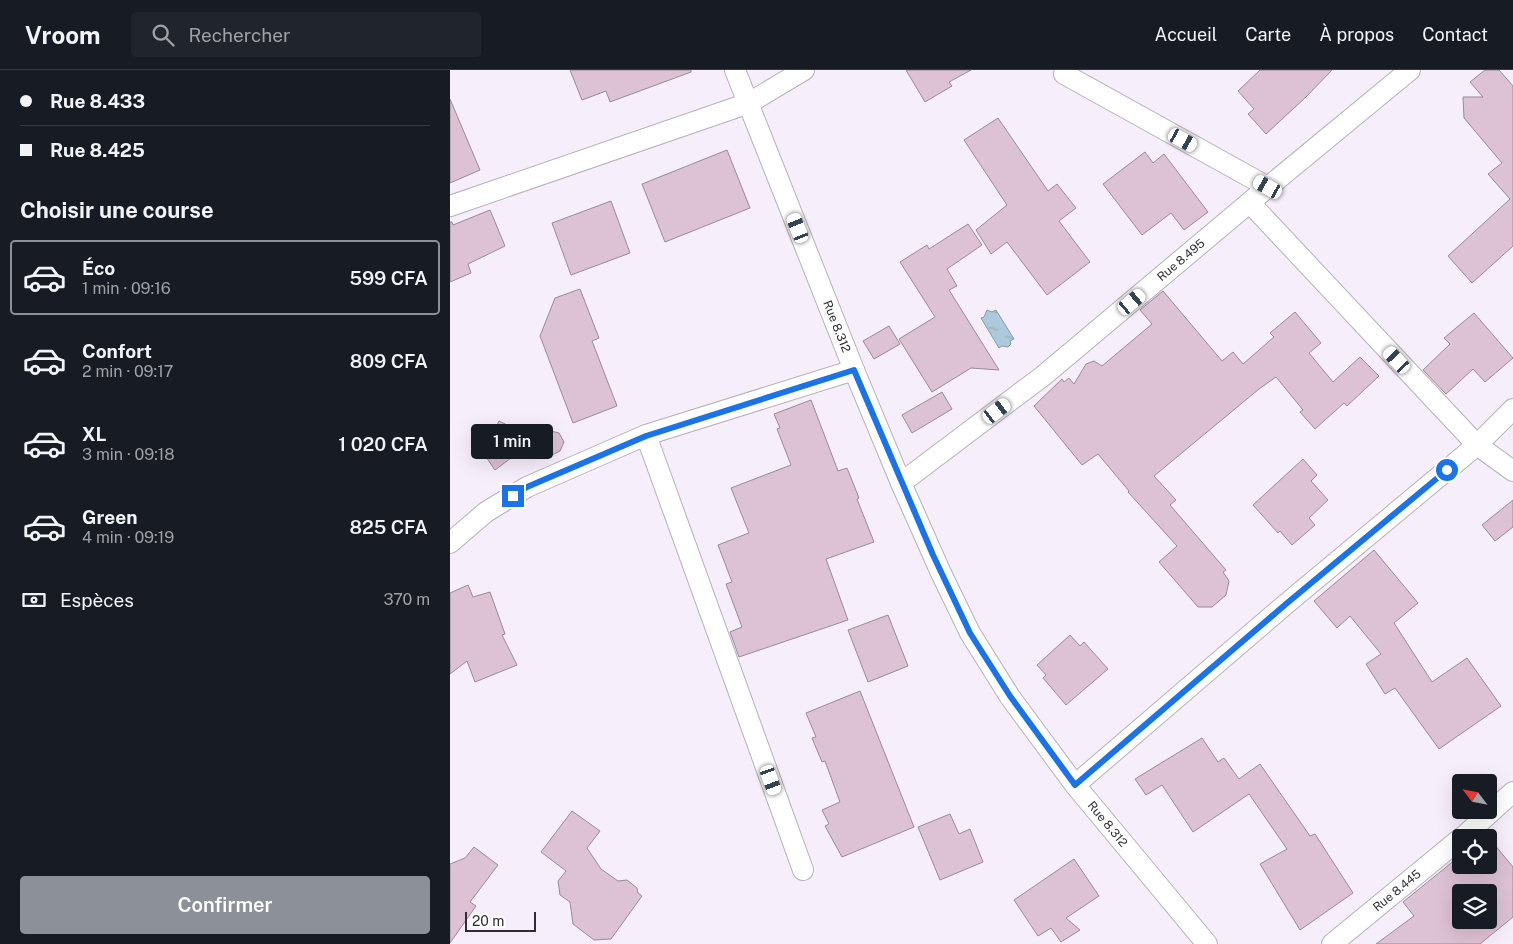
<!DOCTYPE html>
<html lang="fr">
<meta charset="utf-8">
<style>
body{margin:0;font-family:"Public Sans",sans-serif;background:#20242c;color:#f1f3f6;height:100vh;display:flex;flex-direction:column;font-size:19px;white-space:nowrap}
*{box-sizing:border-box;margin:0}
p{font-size:16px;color:#9ea1a6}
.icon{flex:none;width:28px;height:28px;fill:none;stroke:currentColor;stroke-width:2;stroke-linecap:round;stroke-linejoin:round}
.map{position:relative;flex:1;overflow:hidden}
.side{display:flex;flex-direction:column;background:#171b24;width:450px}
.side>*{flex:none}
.banner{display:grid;align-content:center;height:110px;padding:0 20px;background:#171b24}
.needle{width:32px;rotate:302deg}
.tools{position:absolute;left:1002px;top:704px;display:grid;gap:10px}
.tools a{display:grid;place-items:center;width:45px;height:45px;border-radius:5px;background:#171b24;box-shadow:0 5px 20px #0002;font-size:25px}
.scale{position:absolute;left:15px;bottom:12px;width:71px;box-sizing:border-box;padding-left:5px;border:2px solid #2f2d31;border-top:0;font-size:14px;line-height:18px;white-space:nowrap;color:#2f2d31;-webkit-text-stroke:4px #fff;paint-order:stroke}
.end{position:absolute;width:22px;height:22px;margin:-11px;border:6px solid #1a73e8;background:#fff;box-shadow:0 0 0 2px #fff}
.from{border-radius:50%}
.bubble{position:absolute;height:35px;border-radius:5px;background:#171b24;box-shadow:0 5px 20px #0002;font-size:16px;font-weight:600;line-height:35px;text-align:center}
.car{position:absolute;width:15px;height:30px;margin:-15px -8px;border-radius:6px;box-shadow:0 0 4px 1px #0007;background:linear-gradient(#fff 24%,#345 0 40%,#fff 0 76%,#345 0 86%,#fff 0)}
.banner b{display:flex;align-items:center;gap:18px;height:48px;font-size:19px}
.banner b+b{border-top:1px solid #363941}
.banner i{width:12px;height:12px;background:#f1f3f6}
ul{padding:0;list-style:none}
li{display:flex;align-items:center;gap:15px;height:75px;margin:0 10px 8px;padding:0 10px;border:2px solid transparent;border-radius:5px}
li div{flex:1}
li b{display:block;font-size:19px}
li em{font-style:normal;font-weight:600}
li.current{border-color:#8c9099}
li>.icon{width:45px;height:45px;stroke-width:1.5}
h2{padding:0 20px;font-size:22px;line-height:60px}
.pay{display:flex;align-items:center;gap:12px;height:55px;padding:0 20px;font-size:19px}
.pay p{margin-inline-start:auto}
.primary-button{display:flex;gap:10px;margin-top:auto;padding:10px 20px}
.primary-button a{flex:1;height:58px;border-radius:5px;background:#8c9099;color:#fff;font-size:20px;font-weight:600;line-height:58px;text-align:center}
header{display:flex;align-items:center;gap:30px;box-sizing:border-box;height:70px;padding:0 25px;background:#171b24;border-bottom:1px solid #363941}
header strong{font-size:24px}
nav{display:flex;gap:28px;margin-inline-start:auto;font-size:18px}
.search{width:350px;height:45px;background:#20242c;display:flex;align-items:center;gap:12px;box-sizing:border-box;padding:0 18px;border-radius:5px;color:#9ea1a6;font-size:19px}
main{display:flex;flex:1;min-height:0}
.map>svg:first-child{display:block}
.water{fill:url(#water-ripples);stroke:#869ba8}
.building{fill:#ddc1d4;stroke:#988c94;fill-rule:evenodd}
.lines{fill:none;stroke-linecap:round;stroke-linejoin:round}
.minor-casing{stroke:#b7b0bb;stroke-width:22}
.minor{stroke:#fff;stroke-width:20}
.route{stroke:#1a73e8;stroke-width:6}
.labels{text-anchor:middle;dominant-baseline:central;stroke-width:5;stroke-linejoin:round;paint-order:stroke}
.street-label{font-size:12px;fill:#2f2d31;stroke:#fff}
</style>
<header>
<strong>Vroom</strong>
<div class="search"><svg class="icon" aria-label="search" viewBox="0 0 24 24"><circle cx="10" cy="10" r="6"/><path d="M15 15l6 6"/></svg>Rechercher</div>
<nav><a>Accueil</a><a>Carte</a><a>À propos</a><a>Contact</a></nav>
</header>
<main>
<section class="side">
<div class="banner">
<b><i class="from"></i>Rue 8.433</b>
<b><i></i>Rue 8.425</b>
</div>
<h2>Choisir une course</h2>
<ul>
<li class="current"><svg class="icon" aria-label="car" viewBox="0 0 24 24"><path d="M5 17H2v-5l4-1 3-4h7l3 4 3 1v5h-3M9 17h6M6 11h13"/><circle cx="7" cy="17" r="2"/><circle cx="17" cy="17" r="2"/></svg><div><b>Éco</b><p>1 min · 09:16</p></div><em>599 CFA</em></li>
<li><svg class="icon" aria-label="car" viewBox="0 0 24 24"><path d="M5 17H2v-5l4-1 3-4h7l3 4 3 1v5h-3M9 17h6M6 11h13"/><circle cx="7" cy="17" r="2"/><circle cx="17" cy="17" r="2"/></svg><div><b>Confort</b><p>2 min · 09:17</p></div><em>809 CFA</em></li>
<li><svg class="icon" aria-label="car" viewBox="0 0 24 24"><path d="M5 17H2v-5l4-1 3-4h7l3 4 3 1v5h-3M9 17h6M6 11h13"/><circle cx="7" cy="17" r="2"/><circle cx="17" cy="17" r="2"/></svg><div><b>XL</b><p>3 min · 09:18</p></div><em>1 020 CFA</em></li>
<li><svg class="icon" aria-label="car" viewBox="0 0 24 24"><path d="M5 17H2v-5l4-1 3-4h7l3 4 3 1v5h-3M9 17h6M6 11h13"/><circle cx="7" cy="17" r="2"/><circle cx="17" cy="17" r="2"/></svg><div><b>Green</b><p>4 min · 09:19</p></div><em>825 CFA</em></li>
</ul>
<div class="pay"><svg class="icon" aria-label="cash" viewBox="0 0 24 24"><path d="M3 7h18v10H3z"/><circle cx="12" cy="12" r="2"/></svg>Espèces<p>370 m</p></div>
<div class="primary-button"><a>Confirmer</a></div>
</section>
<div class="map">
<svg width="1063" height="874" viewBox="0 0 1063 874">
<defs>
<pattern id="water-ripples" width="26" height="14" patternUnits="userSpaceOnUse" patternTransform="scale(1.25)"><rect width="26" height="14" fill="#accadb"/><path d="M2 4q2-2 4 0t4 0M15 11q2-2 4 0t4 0" fill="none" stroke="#94aebc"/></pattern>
</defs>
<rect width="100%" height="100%" fill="#f6eefa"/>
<!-- water -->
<path class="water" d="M 537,240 L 542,242 L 546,240 L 564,269 L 560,271 L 561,274 L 558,277 L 552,276 L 549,278 L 531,248 L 534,247 Z"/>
<!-- building -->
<g class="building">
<path d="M 120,0 L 241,0 L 241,2 L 160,32 L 156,21 L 132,30 Z"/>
<path d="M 456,0 L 521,0 L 499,12 L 502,16 L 475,32 Z"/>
<path d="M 810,0 L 882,0 L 856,27 L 816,64 L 798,44 L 804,39 L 788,21 Z"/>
<path d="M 1035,0 L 1049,0 L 1063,16 L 1063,176 L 1022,213 L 998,186 L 1060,129 L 1038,104 L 1052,93 L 1014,48 L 1013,27 L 1033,27 L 1020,12 Z"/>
<path d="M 0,29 L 30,100 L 0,113 Z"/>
<path d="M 548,48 L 598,121 L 607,114 L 626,138 L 609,151 L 640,192 L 597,225 L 557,172 L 541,184 L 526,160 L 557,135 L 514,70 Z"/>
<path d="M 277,80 L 300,138 L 215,172 L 192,114 Z"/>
<path d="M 695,82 L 703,93 L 714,84 L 758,142 L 734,160 L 721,143 L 692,165 L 653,114 Z"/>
<path d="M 161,131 L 180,183 L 121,205 L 102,153 Z"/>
<path d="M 40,140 L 55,176 L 18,194 L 21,203 L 0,212 L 0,152 L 2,152 L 3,155 Z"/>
<path d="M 518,154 L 532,175 L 497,199 L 507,216 L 499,220 L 549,300 L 521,298 L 482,322 L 449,269 L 485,247 L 450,192 L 477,175 L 479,179 Z"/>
<path d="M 130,219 L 149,268 L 142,271 L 167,336 L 123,353 L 90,266 L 105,228 Z"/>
<path d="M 713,221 L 772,291 L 783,282 L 793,294 L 824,267 L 820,263 L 845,242 L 871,273 L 859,283 L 883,312 L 910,287 L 929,306 L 897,336 L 894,333 L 865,359 L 850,342 L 853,340 L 826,307 L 809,319 L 704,406 L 726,430 L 720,435 L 776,500 L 773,502 L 779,511 L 776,525 L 762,537 L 748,537 L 709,492 L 727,476 L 678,422 L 679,421 L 648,384 L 632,395 L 584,336 L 612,309 L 614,312 L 619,308 L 624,314 L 636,294 L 644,291 L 652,296 L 702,254 L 690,240 Z"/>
<path d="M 1024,243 L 1063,288 L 1035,312 L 1023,299 L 996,324 L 973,300 L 1000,274 L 994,268 Z"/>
<path d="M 439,256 L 450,274 L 424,289 L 413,271 Z"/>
<path d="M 492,322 L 502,339 L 462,363 L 452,345 Z"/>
<path d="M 361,330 L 388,401 L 397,398 L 409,428 L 407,429 L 424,472 L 376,489 L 398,550 L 289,587 L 280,562 L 292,557 L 276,514 L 282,512 L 268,475 L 299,463 L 281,418 L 341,395 L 327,359 L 330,358 L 324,344 Z"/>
<path d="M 49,351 L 86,369 L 101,361 L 109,363 L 114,372 L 110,381 L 102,385 L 77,376 L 45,400 L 36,387 L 42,372 L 40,370 Z"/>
<path d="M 853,389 L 867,405 L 861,411 L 878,430 L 859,448 L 865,455 L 842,475 L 830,461 L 828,463 L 803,435 Z"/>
<path d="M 1063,430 L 1063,457 L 1045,471 L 1032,455 Z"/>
<path d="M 924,480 L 968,533 L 944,553 L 982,612 L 1017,588 L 1051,636 L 989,679 L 945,618 L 935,624 L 916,594 L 931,584 L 900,546 L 887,558 L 864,531 Z"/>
<path d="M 18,515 L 23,527 L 40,522 L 55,564 L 52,565 L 67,595 L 25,612 L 17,591 L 0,604 L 0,523 Z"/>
<path d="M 438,545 L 458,596 L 418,612 L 398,560 Z"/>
<path d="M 620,565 L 630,576 L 634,572 L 658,599 L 616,635 L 593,608 L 596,605 L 587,595 Z"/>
<path d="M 410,621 L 464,757 L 392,787 L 375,756 L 379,754 L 372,740 L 390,732 L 375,691 L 372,692 L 362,668 L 366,667 L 356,643 Z"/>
<path d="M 752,668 L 768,692 L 774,688 L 789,709 L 810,694 L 860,766 L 865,764 L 903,823 L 850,860 L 810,794 L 837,779 L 799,724 L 743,762 L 712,715 L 696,725 L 685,709 Z"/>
<path d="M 122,741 L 150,761 L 137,778 L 151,799 L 168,811 L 177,810 L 187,818 L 188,823 L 192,826 L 161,869 L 144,870 L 123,854 L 120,832 L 110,825 L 108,811 L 116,801 L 91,782 Z"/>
<path d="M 500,744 L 509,764 L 520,759 L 533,792 L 490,810 L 468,757 Z"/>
<path d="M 1039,768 L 1063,797 L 1063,847 L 1030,874 L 926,874 L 964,846 L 953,832 L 1011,785 L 1011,795 L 1039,795 ZM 1011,822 L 1039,822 L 1039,850 L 1011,850 Z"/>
<path d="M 24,777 L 48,795 L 20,832 L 26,836 L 0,873 L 0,794 L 15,788 Z"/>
<path d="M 624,789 L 649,826 L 616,848 L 630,860 L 611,872 L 601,858 L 588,866 L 564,830 Z"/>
</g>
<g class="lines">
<!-- minor casing -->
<g class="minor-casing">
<g id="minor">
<path id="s1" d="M 285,0 L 404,300 L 451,413 L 491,503 L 520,563 L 560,627 L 625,715 L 757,874"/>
<path d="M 614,4 L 818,117"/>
<path d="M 800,133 L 1027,375 L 1063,401"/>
<path d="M 0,136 L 299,33 L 354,0"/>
<path d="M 196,365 L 353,800"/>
<path id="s2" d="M 451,413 L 593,306 L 818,117 L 960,0"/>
<path d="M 0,473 L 36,442 L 77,417 L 196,365 L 404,300"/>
<path d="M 625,715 L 836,534 L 1027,375 L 1063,339"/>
<path d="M 1012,768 L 1063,722"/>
<path id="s3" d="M 882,874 L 1011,768"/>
</g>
</g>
<!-- minor -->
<use href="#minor" class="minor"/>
</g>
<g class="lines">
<!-- route -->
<path class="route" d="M 63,426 L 77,417 L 196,366 L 404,300 L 483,485 L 520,563 L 560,626 L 625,715 L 836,534 L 997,400"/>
</g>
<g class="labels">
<!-- street labels -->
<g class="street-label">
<text stroke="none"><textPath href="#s2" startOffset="358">Rue 8.495</textPath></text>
<text stroke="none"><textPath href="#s1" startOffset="276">Rue 8.312</textPath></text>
<text stroke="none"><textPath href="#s1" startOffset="846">Rue 8.312</textPath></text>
<text stroke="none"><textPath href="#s3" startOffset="84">Rue 8.445</textPath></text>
</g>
</g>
</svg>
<div class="tools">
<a><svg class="needle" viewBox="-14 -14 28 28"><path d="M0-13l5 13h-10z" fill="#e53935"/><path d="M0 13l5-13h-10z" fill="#9ea1a6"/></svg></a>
<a><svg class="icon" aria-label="locate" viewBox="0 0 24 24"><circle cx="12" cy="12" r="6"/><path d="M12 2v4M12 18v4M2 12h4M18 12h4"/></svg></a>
<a><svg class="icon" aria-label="layers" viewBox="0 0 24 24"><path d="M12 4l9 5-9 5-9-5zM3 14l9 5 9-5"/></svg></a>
</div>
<div class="scale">20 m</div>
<i class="end from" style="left:997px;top:400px"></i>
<i class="end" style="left:63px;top:426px"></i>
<div class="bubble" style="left:21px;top:354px;width:82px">1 min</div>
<i class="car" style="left:733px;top:70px;rotate:119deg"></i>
<i class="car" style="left:818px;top:117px;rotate:299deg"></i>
<i class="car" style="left:348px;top:158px;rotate:338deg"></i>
<i class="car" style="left:682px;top:232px;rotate:50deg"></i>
<i class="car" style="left:947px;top:290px;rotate:317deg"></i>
<i class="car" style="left:547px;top:341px;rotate:53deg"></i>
<i class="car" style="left:321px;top:710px;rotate:160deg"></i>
</div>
</main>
